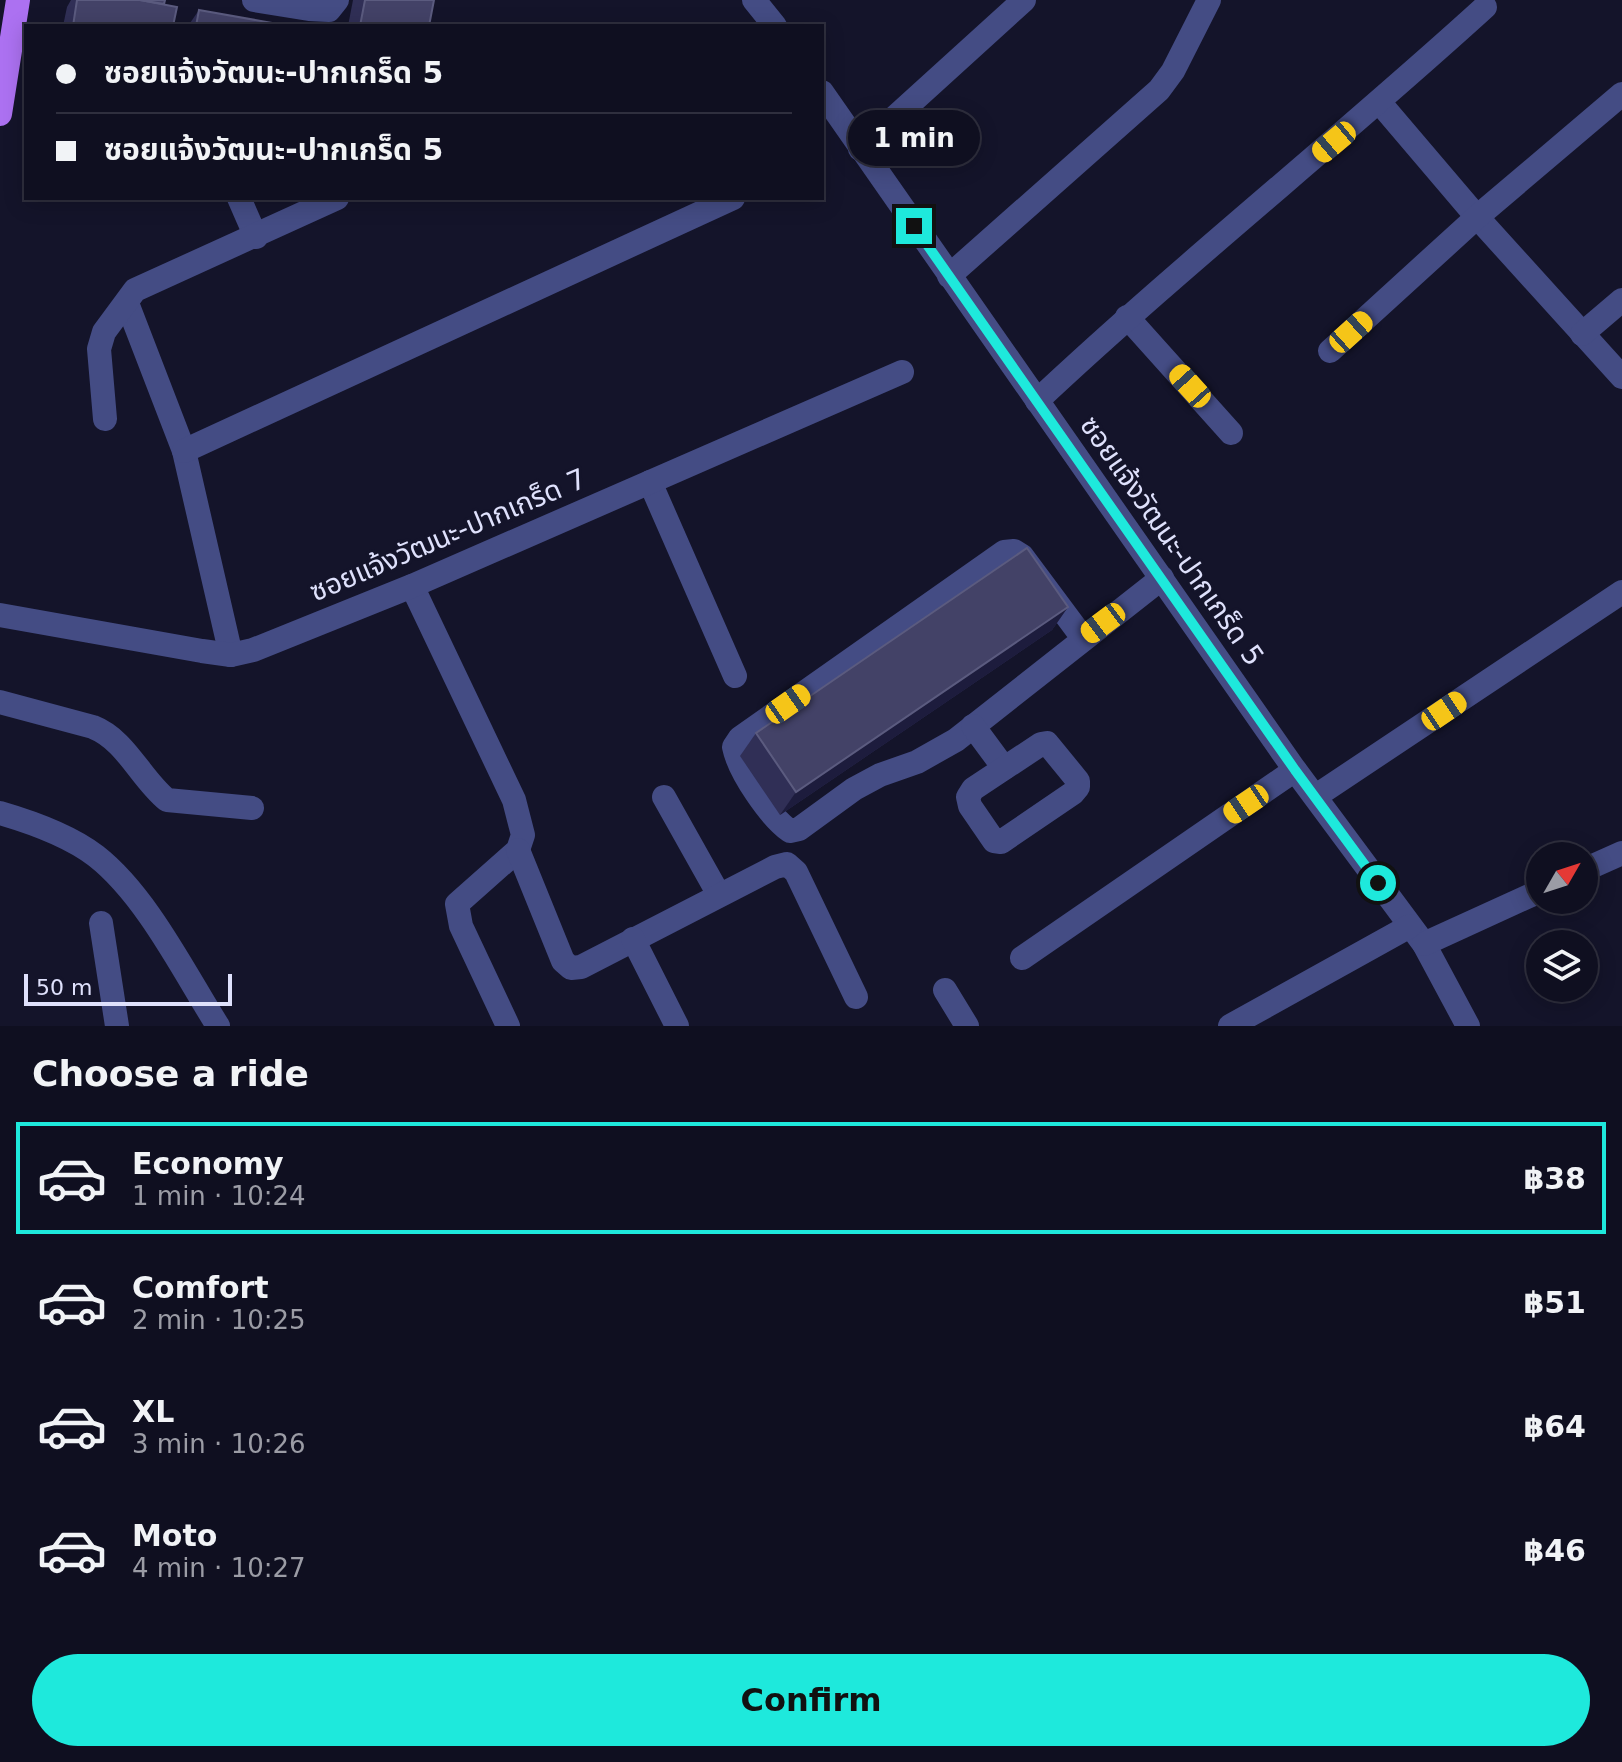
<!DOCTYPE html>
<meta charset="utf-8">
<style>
body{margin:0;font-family:"DejaVu Sans","Noto Sans Thai",sans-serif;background:#1d1d2d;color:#f1f3f6;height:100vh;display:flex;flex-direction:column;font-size:30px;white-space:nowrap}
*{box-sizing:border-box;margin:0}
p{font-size:26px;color:#9b9ca5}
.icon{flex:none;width:44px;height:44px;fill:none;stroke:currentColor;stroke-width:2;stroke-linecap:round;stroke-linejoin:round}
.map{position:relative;height:1026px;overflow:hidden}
.sheet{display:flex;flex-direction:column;background:#0f0f20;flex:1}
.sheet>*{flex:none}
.hud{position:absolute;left:24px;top:24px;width:800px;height:176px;border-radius:0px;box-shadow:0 4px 20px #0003,0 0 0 2px #2f2f3e;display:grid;align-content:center;height:176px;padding:0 32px;background:#0f0f20}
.needle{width:52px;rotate:51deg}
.tools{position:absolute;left:1526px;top:842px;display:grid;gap:16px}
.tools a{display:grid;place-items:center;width:72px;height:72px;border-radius:50%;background:#0f0f20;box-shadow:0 4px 20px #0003,0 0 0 2px #2f2f3e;font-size:40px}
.scale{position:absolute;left:24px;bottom:20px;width:208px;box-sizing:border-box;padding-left:8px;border:4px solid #dfe1fc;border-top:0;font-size:22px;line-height:28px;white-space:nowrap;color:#dfe1fc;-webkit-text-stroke:6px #14142a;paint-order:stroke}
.end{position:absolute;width:36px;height:36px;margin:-18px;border:10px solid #1ee9dc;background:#111;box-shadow:0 0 0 4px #111}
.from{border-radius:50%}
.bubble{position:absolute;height:56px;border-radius:28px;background:#0f0f20;box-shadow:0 4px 20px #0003,0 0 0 2px #2f2f3e;font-size:26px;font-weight:700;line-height:56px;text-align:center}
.car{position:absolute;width:24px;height:48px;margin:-24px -12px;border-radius:10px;box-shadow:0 0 6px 2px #0007;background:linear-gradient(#f5c518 24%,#345 0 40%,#f5c518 0 76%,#345 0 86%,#f5c518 0)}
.hud b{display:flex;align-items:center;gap:28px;height:76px;font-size:30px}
.hud b+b{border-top:2px solid #2f2f3e}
.hud i{width:20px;height:20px;background:#f1f3f6}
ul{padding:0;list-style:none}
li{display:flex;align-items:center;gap:24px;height:112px;margin:0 16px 12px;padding:0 16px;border:4px solid transparent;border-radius:0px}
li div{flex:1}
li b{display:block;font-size:30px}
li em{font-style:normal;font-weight:700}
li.active{border-color:#1ee9dc}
li>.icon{width:72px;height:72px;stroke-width:1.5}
h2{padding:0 32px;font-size:36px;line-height:96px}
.primary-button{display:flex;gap:16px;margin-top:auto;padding:16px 32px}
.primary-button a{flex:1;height:92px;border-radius:48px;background:#1ee9dc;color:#111;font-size:32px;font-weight:700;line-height:92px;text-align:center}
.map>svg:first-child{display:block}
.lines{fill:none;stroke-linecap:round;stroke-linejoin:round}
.minor{stroke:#444c84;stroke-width:24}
.major{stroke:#ac71f1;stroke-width:24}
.wall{fill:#302f56}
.shaded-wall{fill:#1d1c3d}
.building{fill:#434267;stroke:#5b5b7f;stroke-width:2}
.route{stroke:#1ee9dc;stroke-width:10}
.labels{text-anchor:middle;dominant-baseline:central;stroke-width:6;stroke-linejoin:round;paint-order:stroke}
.street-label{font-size:28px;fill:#dfe1fc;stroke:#14142a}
</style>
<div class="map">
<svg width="1622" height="1026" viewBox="0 0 1622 1026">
<rect width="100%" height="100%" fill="#14142a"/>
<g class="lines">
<!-- minor -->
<g class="minor">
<path d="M 254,0 L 309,9 L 329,10 L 337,0"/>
<path d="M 754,0 L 775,26"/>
<path d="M 822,92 L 1295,770 L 1424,944 L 1468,1026"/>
<path d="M 1380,103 L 1477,217 L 1622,377"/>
<path d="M 860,149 L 1024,0"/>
<path d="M 239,198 L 256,237"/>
<path d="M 949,276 L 1159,90 L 1173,71 L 1209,0"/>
<path d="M 127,303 L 184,451 L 231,655"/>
<path d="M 1127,317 L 1231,433"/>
<path d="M 1582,334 L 1622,300"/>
<path d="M 1330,351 L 1477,217 L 1622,94"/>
<path d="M 1037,401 C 1182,265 1338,141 1485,7"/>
<path d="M 105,419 L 99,349 L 104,332 L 135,290 L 337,198"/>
<path d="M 184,451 L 733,198"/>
<path d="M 650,482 L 735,676"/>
<path d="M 412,586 L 514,800 L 523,835 L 518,850 L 457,904 L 461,926 L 508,1026"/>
<path d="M 0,615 L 202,651 L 231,655 L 253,650 L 412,586 L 902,372"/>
<path d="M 1083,638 L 1022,556 L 1014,551 L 1004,552 L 740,738 L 734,747 C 739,772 770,817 790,831 L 799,829 L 854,789 L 880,775 L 917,762 L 956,740 L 1162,578"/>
<path d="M 0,702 L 93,727 C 126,740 140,778 167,800 L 252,808"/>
<path d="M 973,726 L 1004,768"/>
<path d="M 1047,743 L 1078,781 L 1078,787 L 1073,793 L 1001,842 L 994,841 L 970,806 L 968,797 L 973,789 L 1041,744 Z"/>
<path d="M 1316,796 L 1622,592"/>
<path d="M 664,797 L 719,895"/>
<path d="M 0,813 C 31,822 70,836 96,856 C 146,895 184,972 218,1026"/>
<path d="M 518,850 L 563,961 L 571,968 L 581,967 L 775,867 L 787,864 L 796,872 L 856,997"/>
<path d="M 1584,870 L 1622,853"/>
<path d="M 101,923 L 117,1026"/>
<path d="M 633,939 L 677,1026"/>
<path d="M 1424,944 L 1540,891"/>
<path d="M 1022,958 L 1295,770"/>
<path d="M 945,990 L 967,1026"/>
<path d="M 1230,1026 L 1410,926"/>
</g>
<!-- major -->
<path class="major" d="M 0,114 L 18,0"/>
</g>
<!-- wall -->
<g class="wall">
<path d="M 71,0 L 165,0 L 164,4 L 173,26 L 63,26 L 67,7 Z"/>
<path d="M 353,0 L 434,0 L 429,26 L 348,26 Z"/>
<path d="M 199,10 L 289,26 L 188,26 Z"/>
<path d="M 1068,607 L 1052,630 L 780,815 L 740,756 L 756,733 Z"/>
</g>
<!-- shaded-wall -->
<path class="shaded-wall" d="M 1068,607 L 1052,630 L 780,815 L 796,792 Z"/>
<!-- building -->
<g class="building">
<path d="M 77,0 L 140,0 L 177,7 L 173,26 L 73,26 Z"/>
<path d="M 140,0 L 165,0 L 164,4 Z"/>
<path d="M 365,0 L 434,0 L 429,26 L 360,26 Z"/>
<path d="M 199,10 L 289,26 L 196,26 Z"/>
<path d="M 1027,548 L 1068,607 L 796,792 L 756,733 Z"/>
</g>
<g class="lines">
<!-- route -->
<path class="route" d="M 914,226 L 1295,770 L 1378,883"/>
</g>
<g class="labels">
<!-- street labels -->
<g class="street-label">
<text transform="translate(448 535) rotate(-23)">ซอยแจ้งวัฒนะ-ปากเกร็ด 7</text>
<text transform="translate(1172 541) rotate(55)">ซอยแจ้งวัฒนะ-ปากเกร็ด 5</text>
</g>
</g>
</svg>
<div class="tools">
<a><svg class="needle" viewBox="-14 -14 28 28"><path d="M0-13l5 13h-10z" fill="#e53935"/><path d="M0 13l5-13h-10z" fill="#9b9ca5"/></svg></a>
<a><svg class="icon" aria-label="layers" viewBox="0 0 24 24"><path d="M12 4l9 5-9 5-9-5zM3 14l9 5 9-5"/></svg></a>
</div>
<div class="scale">50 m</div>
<i class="end from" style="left:1378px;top:883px"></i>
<i class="end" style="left:914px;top:226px"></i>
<div class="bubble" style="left:848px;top:110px;width:132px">1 min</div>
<i class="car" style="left:1334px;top:142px;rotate:230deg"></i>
<i class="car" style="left:1351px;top:332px;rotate:48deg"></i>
<i class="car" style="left:1190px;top:386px;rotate:318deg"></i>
<i class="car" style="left:1103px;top:623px;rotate:233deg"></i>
<i class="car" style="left:788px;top:704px;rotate:55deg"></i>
<i class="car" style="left:1444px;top:711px;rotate:56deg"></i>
<i class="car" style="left:1246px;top:804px;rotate:236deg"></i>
<div class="hud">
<b><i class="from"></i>ซอยแจ้งวัฒนะ-ปากเกร็ด 5</b>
<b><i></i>ซอยแจ้งวัฒนะ-ปากเกร็ด 5</b>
</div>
</div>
<section class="sheet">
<h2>Choose a ride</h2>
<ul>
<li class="active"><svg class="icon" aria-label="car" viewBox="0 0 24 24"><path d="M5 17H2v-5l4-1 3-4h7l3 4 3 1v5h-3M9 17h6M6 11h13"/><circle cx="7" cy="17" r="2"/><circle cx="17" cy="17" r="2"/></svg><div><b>Economy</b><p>1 min · 10:24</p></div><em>฿38</em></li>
<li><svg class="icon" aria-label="car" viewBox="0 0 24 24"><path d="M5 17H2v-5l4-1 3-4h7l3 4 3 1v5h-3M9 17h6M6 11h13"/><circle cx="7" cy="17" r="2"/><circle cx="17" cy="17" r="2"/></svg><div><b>Comfort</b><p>2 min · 10:25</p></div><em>฿51</em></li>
<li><svg class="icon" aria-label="car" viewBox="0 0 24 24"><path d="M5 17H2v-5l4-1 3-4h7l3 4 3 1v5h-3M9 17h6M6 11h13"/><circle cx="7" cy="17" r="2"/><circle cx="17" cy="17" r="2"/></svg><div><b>XL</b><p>3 min · 10:26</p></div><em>฿64</em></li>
<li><svg class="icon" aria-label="car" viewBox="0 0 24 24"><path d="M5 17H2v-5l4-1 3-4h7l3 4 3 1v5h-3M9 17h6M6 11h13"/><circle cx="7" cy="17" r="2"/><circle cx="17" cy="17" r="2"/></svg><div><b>Moto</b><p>4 min · 10:27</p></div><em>฿46</em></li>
</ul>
<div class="primary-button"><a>Confirm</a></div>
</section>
